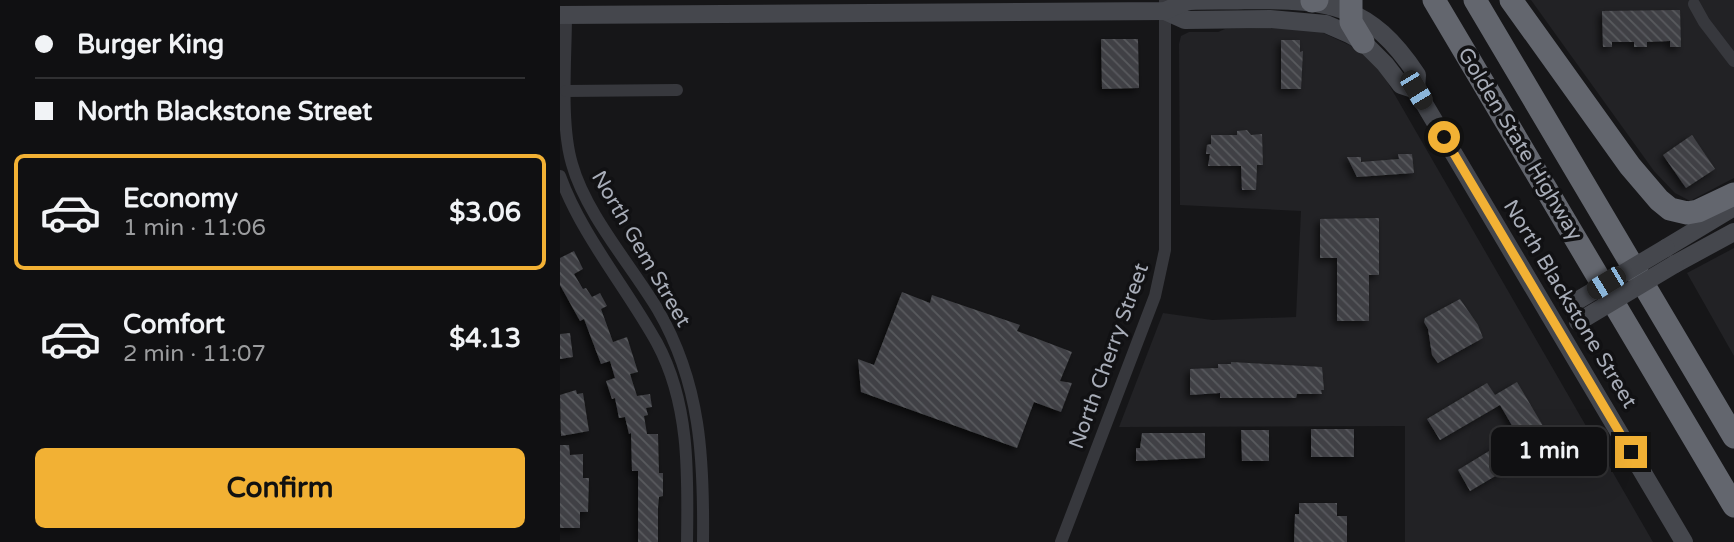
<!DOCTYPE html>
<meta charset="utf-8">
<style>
body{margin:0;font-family:"Varela Round",sans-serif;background:#1e1e20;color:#f1f3f6;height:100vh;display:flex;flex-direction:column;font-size:26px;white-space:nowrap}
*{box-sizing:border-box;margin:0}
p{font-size:23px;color:#9c9d9f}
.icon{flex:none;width:38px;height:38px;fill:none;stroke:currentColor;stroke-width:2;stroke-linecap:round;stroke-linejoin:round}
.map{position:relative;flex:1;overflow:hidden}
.panel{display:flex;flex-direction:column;background:#101012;width:560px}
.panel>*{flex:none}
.guide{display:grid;align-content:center;height:154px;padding:0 35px;background:#101012}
.end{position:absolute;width:32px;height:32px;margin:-16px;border:9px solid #f2b134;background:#111;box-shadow:0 0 0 4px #111}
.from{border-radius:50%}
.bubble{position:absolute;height:49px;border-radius:10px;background:#101012;box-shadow:0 7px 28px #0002,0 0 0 2px #303032;font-size:23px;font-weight:700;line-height:49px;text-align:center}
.car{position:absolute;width:21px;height:42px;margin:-21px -10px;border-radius:9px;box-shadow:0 0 5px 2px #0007;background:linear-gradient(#222 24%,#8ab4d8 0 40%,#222 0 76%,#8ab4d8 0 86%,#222 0)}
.guide b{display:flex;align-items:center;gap:24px;height:66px;font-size:26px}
.guide b+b{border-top:2px solid #303032}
.guide i{width:18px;height:18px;background:#f1f3f6}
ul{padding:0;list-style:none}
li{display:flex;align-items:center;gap:21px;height:116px;margin:0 14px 10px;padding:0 21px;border:4px solid transparent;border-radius:10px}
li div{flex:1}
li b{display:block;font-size:26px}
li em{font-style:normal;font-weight:700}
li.selected{border-color:#f2b134}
li>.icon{width:63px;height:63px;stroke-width:1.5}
.action{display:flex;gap:14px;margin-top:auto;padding:14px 35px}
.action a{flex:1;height:80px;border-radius:10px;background:#f2b134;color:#111;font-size:28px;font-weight:700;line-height:80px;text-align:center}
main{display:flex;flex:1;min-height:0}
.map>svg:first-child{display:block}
.built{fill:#222225}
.building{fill:url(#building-back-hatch);filter:url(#shadow)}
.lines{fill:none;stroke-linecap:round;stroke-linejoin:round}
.street{stroke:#37383d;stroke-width:12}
.secondary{stroke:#45474d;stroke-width:18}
.highway{stroke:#63666e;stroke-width:23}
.secondary-bridge{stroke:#45474d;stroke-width:18}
.route{stroke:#f2b134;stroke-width:9}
.labels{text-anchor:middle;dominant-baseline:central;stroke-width:7;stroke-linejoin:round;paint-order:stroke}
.street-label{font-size:21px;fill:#a8adb8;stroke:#111113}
</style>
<main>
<section class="panel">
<div class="guide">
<b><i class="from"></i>Burger King</b>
<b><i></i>North Blackstone Street</b>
</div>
<ul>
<li class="selected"><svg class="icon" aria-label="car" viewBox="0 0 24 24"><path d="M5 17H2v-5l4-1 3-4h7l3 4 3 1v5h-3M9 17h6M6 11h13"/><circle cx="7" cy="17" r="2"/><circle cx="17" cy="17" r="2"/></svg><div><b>Economy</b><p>1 min · 11:06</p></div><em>$3.06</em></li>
<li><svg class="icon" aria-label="car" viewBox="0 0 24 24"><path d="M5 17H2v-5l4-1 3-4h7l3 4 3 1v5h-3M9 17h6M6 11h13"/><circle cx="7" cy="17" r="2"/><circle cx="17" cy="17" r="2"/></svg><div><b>Comfort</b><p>2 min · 11:07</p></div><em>$4.13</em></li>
</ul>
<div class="action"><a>Confirm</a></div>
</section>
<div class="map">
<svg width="1174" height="542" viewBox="0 0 1174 542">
<defs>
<pattern id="building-back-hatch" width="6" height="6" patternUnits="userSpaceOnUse" patternTransform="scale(1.75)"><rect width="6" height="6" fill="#404145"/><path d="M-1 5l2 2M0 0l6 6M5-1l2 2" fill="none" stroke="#595a5e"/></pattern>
<filter id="shadow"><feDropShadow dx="-3.5" dy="3.5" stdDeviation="3.5" flood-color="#0009"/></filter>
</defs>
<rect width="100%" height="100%" fill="#161618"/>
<!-- built -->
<g class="built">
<path d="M 971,0 L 1174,0 L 1174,178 L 1130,201 L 1115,193 L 1094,171 Z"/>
<path d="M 732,28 L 759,31 L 800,50 L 811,59 L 828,83 L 1093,542 L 845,542 L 845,426 L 559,427 L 603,313 L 652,320 L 736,317 L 741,211 L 620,205 L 619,44 L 621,36 L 629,32 L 658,32 L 665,29 Z"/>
<path d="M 1174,248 L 1174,356 L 1127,273 Z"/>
</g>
<!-- building -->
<g class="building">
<path d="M 1120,10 L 1121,47 L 1110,47 L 1110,41 L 1087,42 L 1087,47 L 1074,47 L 1074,42 L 1052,42 L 1052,47 L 1043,47 L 1042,11 Z"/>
<path d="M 541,39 L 578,39 L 579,88 L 542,89 Z"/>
<path d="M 721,40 L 740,40 L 740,52 L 743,51 L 741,89 L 721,89 Z"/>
<path d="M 687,130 L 691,135 L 702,134 L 703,165 L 697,165 L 696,190 L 682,190 L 681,166 L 648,166 L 650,154 L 646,154 L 647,145 L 651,144 L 651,135 L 677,135 L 677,131 Z"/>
<path d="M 1132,135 L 1155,169 L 1126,188 L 1103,155 Z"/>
<path d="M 838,154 L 852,154 L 854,173 L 797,177 L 787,157 L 801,157 L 801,162 L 839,159 Z"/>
<path d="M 819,218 L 819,275 L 809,275 L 809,321 L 777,321 L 777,258 L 760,258 L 760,219 Z"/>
<path d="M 14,251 L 23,269 L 14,274 L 23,289 L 26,288 L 32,297 L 40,293 L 47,306 L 41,309 L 53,342 L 67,337 L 78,372 L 70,374 L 77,396 L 90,394 L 92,407 L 86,408 L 88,415 L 84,416 L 87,434 L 98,434 L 99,473 L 103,473 L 103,496 L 99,497 L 98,508 L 98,542 L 78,542 L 78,471 L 72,471 L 71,433 L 69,434 L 65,417 L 59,418 L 55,398 L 52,399 L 46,381 L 55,378 L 50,361 L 41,364 L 24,319 L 20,321 L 0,285 L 0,258 Z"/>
<path d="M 342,292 L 370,303 L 372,295 L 460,325 L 457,331 L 512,352 L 500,381 L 512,383 L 501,412 L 474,402 L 457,448 L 301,392 L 298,359 L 314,365 Z"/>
<path d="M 900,299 L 918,325 L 923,338 L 878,363 L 872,355 L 868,329 L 864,322 L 865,318 Z"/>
<path d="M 10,333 L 13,357 L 0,359 L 0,334 Z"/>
<path d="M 671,362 L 762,367 L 764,390 L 761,390 L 762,394 L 737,394 L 736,398 L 660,398 L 660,393 L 630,395 L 630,369 L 658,368 L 658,364 L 671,364 Z"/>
<path d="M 957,382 L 999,453 L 979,466 L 971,455 L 910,491 L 898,470 L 957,434 L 940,405 L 880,440 L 867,419 L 927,383 L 935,395 Z"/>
<path d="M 16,390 L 17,394 L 23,393 L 29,431 L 1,436 L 0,395 Z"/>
<rect x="751" y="429" width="43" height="28"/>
<path d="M 681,430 L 709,430 L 709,461 L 682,461 Z"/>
<path d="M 582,433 L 645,433 L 645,458 L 576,461 L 576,448 L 580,448 Z"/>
<path d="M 0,445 L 9,445 L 10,455 L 23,454 L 23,478 L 29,478 L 28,512 L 20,512 L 20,528 L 0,528 Z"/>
<path d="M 739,503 L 777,503 L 777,516 L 787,516 L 787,542 L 734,542 L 735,514 L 739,514 Z"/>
</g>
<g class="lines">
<!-- street -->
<g class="street">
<path d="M 1134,4 L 1144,22 L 1174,61"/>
<path d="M 6,15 C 6,58 0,124 12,164 C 26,214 71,265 98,310 C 141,384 144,459 143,542"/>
<path d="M 6,91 L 117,90"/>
<path d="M 0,176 C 22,236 66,287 97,343 C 130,404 128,475 127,542"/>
<path d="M 501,542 L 595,296 L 605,250 L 605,0"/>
</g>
<!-- secondary -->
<g class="secondary">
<path d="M 605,11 L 625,20 L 710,19 L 766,24 L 789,34 L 803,42 L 825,64 L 841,85 L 856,90"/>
<path d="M 0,15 L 605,11 C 613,8 622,2 630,1 C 649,0 670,1 690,0 C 770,0 810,4 857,75 L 856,90 L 1124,542"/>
<path d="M 1106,248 L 1174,207"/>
<path d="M 1115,264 L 1174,232"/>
</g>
<!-- highway -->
<g class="highway">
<path d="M 791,0 L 791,22 L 803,42"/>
<path d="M 874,0 L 1174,506"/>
<path d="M 915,0 L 1174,437"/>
<path d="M 951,0 L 1070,166 L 1099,200 L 1110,209 L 1127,213 L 1138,211 L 1174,194"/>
<path d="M 752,1 L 757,0"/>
</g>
<!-- secondary-bridge -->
<g class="secondary-bridge">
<path d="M 1010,305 L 1106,248"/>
<path d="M 1018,322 L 1115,264"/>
</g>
</g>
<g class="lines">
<!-- route -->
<path class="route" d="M 884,137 L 1071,452"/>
</g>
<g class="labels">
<!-- street labels -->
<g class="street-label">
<text transform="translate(960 144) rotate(59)">Golden State Highway</text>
<text transform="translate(81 249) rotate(60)">North Gem Street</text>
<text transform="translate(1010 304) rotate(59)">North Blackstone Street</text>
<text transform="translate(549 356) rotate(-70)">North Cherry Street</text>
</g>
</g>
</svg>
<i class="end from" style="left:884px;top:137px"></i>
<i class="end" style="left:1071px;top:452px"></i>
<div class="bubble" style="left:931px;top:427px;width:116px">1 min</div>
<i class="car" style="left:856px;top:90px;rotate:149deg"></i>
<i class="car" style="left:1046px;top:283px;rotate:239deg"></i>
</div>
</main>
